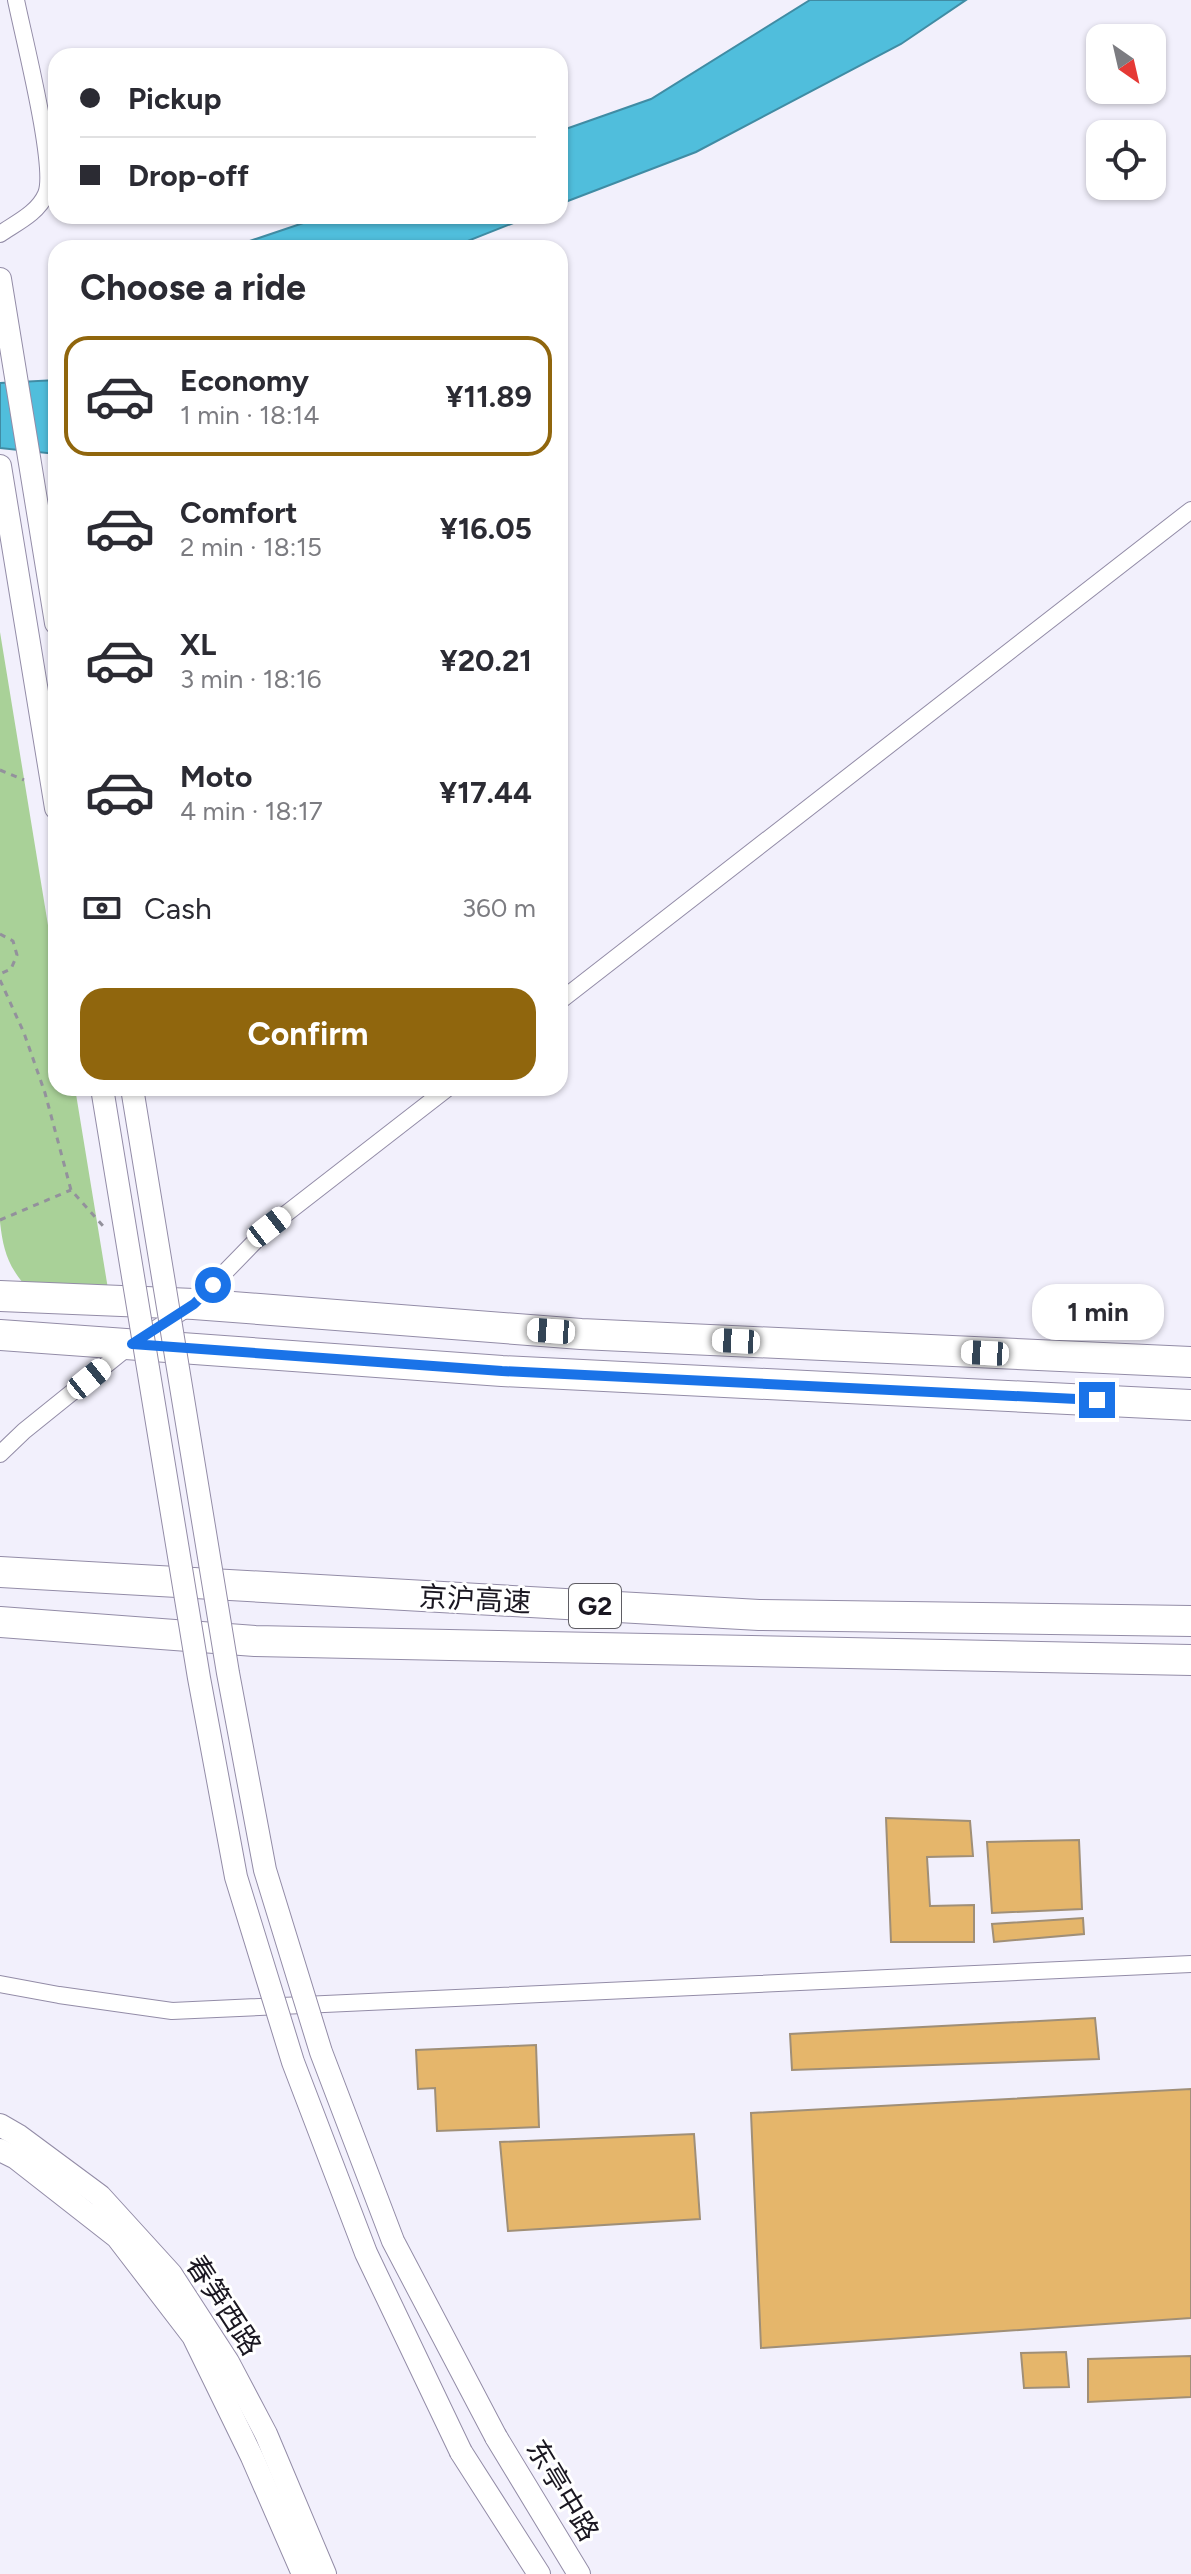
<!DOCTYPE html>
<meta charset="utf-8">
<style>
body{margin:0;font-family:Figtree,"Noto Sans SC",sans-serif;background:#f2f2f3;color:#2b2b33;height:100vh;display:flex;flex-direction:column;font-size:30px;white-space:nowrap}
*{box-sizing:border-box;margin:0}
p{font-size:26px;color:#7c7c81}
.icon{flex:none;width:44px;height:44px;fill:none;stroke:currentColor;stroke-width:2;stroke-linecap:round;stroke-linejoin:round}
.map{position:relative;flex:1;overflow:hidden}
.side{position:absolute;left:48px;top:240px;width:520px;height:856px;display:flex;flex-direction:column;background:#fff;border-radius:24px;box-shadow:0 2px 6px #0004}
.side>*{flex:none}
.top-card{position:absolute;left:48px;top:48px;width:520px;height:176px;border-radius:24px;box-shadow:0 2px 6px #0004;display:grid;align-content:center;height:176px;padding:0 32px;background:#fff}
.needle{width:52px;rotate:146deg}
.buttons{position:absolute;left:1086px;top:24px;display:grid;gap:16px}
.buttons a{display:grid;place-items:center;width:80px;height:80px;border-radius:16px;background:#fff;box-shadow:0 2px 6px #0004;font-size:40px}
.end{position:absolute;width:36px;height:36px;margin:-18px;border:10px solid #1a73e8;background:#fff;box-shadow:0 0 0 4px #fff}
.from{border-radius:50%}
.bubble{position:absolute;height:56px;border-radius:24px;background:#fff;box-shadow:0 2px 6px #0004;font-size:26px;font-weight:700;line-height:56px;text-align:center}
.car{position:absolute;width:24px;height:48px;margin:-24px -12px;border-radius:10px;box-shadow:0 0 6px 2px #0007;background:linear-gradient(#fff 24%,#345 0 40%,#fff 0 76%,#345 0 86%,#fff 0)}
.top-card b{display:flex;align-items:center;gap:28px;height:76px;font-size:30px}
.top-card b+b{border-top:2px solid #e1e1e2}
.top-card i{width:20px;height:20px;background:#2b2b33}
ul{padding:0;list-style:none}
li{display:flex;align-items:center;gap:24px;height:120px;margin:0 16px 12px;padding:0 16px;border:4px solid transparent;border-radius:24px}
li div{flex:1}
li b{display:block;font-size:30px}
li em{font-style:normal;font-weight:700}
li.selected{border-color:#90660d}
li>.icon{width:72px;height:72px;stroke-width:1.5}
h2{padding:0 32px;font-size:36px;line-height:96px}
.pay{display:flex;align-items:center;gap:20px;height:88px;padding:0 32px;font-size:30px}
.pay p{margin-inline-start:auto}
.action{display:flex;gap:16px;margin-top:auto;padding:16px 32px}
.action a{flex:1;height:92px;border-radius:24px;background:#90660d;color:#fff;font-size:32px;font-weight:700;line-height:92px;text-align:center}
.map>svg:first-child{display:block}
.green{fill:#a9d198}
.water{fill:#50bedc;stroke:#408ca4;stroke-width:2}
.building{fill:#e5b66b;stroke:#a08f77;stroke-width:2}
.lines{fill:none;stroke-linecap:round;stroke-linejoin:round}
.street-casing{stroke:#938ca7;stroke-width:18}
.secondary-casing{stroke:#938ca7;stroke-width:24}
.highway-casing{stroke:#938ca7;stroke-width:32}
.path{stroke:#93919c;stroke-width:3;stroke-dasharray:6 6;stroke-linecap:butt}
.street{stroke:#fff;stroke-width:16}
.secondary{stroke:#fff;stroke-width:22}
.highway{stroke:#fff;stroke-width:30}
.secondary-bridge-casing{stroke:#938ca7;stroke-width:24;stroke-linecap:butt}
.secondary-bridge{stroke:#fff;stroke-width:22}
.route{stroke:#1a73e8;stroke-width:10}
.labels{text-anchor:middle;dominant-baseline:central;stroke-width:6;stroke-linejoin:round;paint-order:stroke}
.shield{fill:#fff;stroke:#5f5d64;stroke-width:2}
.shield-label{font-size:26px;font-weight:bold;fill:#1a1721}
.street-label{font-size:28px;fill:#1a1721;stroke:#fff}
</style>
<div class="map">
<svg width="1191" height="2574" viewBox="0 0 1191 2574">
<rect width="100%" height="100%" fill="#f2f0fc"/>
<!-- green -->
<path class="green" d="M 0,632 L 56,974 L 56,1088 L 75,1088 L 108,1289 L 24,1284 C 7,1264 3,1248 0,1222 Z"/>
<!-- water -->
<g class="water">
<path d="M 810,0 L 966,0 L 901,44 L 696,152 L 560,204 L 560,131 L 651,99 Z"/>
<path d="M 324,216 L 531,216 L 450,248 L 229,248 Z"/>
<path d="M 56,380 L 56,454 L 0,448 L 0,383 Z"/>
</g>
<!-- building -->
<g class="building">
<path d="M 886,1818 L 970,1821 L 973,1856 L 927,1857 L 930,1906 L 974,1905 L 974,1942 L 891,1942 Z"/>
<path d="M 1079,1840 L 1082,1909 L 992,1913 L 987,1842 Z"/>
<path d="M 1083,1918 L 1084,1934 L 994,1942 L 992,1924 Z"/>
<path d="M 1095,2018 L 1099,2059 L 792,2070 L 790,2034 Z"/>
<path d="M 536,2045 L 539,2127 L 437,2131 L 435,2088 L 418,2089 L 416,2050 Z"/>
<path d="M 1191,2089 L 1191,2318 L 761,2348 L 751,2113 Z"/>
<path d="M 694,2134 L 700,2219 L 508,2231 L 500,2142 Z"/>
<path d="M 1066,2352 L 1069,2387 L 1024,2388 L 1021,2353 Z"/>
<path d="M 1191,2356 L 1191,2397 L 1088,2402 L 1088,2359 Z"/>
</g>
<g class="lines">
<!-- street casing -->
<g class="street-casing">
<g id="street">
<path d="M 0,234 C 16,223 38,213 46,194 C 57,167 23,35 16,0"/>
<path d="M 560,1001 L 1191,510"/>
<path d="M 0,1454 L 24,1431 L 132,1344 L 194,1304 L 269,1227 L 448,1088"/>
<path d="M 0,1984 L 59,1995 L 172,2011 L 1191,1964"/>
</g>
</g>
<!-- secondary casing -->
<g class="secondary-casing">
<g id="secondary">
<path d="M 0,279 L 56,623"/>
<path d="M 0,466 L 56,808"/>
<path d="M 0,2125 L 19,2136 L 100,2196 L 171,2274 L 228,2362 L 266,2434 L 325,2574"/>
<path d="M 0,2150 L 16,2158 L 117,2237 L 193,2336 L 252,2457 L 303,2574"/>
<path d="M 496,2437 L 579,2574"/>
<path d="M 461,2452 L 539,2574"/>
</g>
</g>
<!-- highway casing -->
<g class="highway-casing">
<g id="highway">
<path d="M 0,1296 L 194,1304 L 581,1334 L 1191,1362"/>
<path d="M 0,1335 L 502,1371 L 1191,1405"/>
<path d="M 0,1572 L 759,1615 L 1191,1621"/>
<path d="M 0,1622 L 255,1641 L 1191,1660"/>
</g>
</g>
<!-- path -->
<g class="path">
<path d="M 0,770 L 24,780"/>
<path d="M 0,934 L 13,941 L 17,955 L 11,969 L 0,974"/>
<path d="M 0,980 L 24,1033 L 45,1093 L 71,1190 L 104,1227"/>
<path d="M 0,1220 L 71,1190"/>
</g>
<!-- street -->
<use href="#street" class="street"/>
<!-- secondary -->
<use href="#secondary" class="secondary"/>
<!-- highway -->
<use href="#highway" class="highway"/>
<!-- secondary-bridge casing -->
<g class="secondary-bridge-casing">
<g id="secondary-bridge">
<path d="M 102,1088 L 199,1678 L 236,1877 L 293,2062 L 366,2253 L 461,2452"/>
<path d="M 132,1088 L 228,1673 L 265,1870 L 321,2052 L 393,2241 L 496,2437"/>
</g>
</g>
<!-- secondary-bridge -->
<use href="#secondary-bridge" class="secondary-bridge"/>
</g>
<g class="lines">
<!-- route -->
<path class="route" d="M 213,1285 L 194,1304 L 132,1344 L 502,1371 L 1097,1400"/>
</g>
<g class="labels">
<!-- shield labels -->
<rect class="shield" x="569" y="1584" width="52" height="44" rx="6"/>
<g class="shield-label">
<text x="595" y="1606">G2</text>
</g>
<!-- street labels -->
<g class="street-label">
<text transform="translate(475 1599) rotate(3)">京沪高速</text>
<text transform="translate(224 2305) rotate(57)">春笋西路</text>
<text transform="translate(563 2490) rotate(59)">东亭中路</text>
</g>
</g>
</svg>
<div class="buttons">
<a><svg class="needle" viewBox="-14 -14 28 28"><path d="M0-13l5 13h-10z" fill="#e53935"/><path d="M0 13l5-13h-10z" fill="#7c7c81"/></svg></a>
<a><svg class="icon" aria-label="locate" viewBox="0 0 24 24"><circle cx="12" cy="12" r="6"/><path d="M12 2v4M12 18v4M2 12h4M18 12h4"/></svg></a>
</div>
<i class="end from" style="left:213px;top:1285px"></i>
<i class="end" style="left:1097px;top:1400px"></i>
<div class="bubble" style="left:1032px;top:1284px;width:132px">1 min</div>
<i class="car" style="left:269px;top:1227px;rotate:52deg"></i>
<i class="car" style="left:551px;top:1331px;rotate:274deg"></i>
<i class="car" style="left:736px;top:1341px;rotate:273deg"></i>
<i class="car" style="left:985px;top:1353px;rotate:273deg"></i>
<i class="car" style="left:89px;top:1379px;rotate:51deg"></i>
<div class="top-card">
<b><i class="from"></i>Pickup</b>
<b><i></i>Drop-off</b>
</div>
<section class="side">
<h2>Choose a ride</h2>
<ul>
<li class="selected"><svg class="icon" aria-label="car" viewBox="0 0 24 24"><path d="M5 17H2v-5l4-1 3-4h7l3 4 3 1v5h-3M9 17h6M6 11h13"/><circle cx="7" cy="17" r="2"/><circle cx="17" cy="17" r="2"/></svg><div><b>Economy</b><p>1 min · 18:14</p></div><em>¥11.89</em></li>
<li><svg class="icon" aria-label="car" viewBox="0 0 24 24"><path d="M5 17H2v-5l4-1 3-4h7l3 4 3 1v5h-3M9 17h6M6 11h13"/><circle cx="7" cy="17" r="2"/><circle cx="17" cy="17" r="2"/></svg><div><b>Comfort</b><p>2 min · 18:15</p></div><em>¥16.05</em></li>
<li><svg class="icon" aria-label="car" viewBox="0 0 24 24"><path d="M5 17H2v-5l4-1 3-4h7l3 4 3 1v5h-3M9 17h6M6 11h13"/><circle cx="7" cy="17" r="2"/><circle cx="17" cy="17" r="2"/></svg><div><b>XL</b><p>3 min · 18:16</p></div><em>¥20.21</em></li>
<li><svg class="icon" aria-label="car" viewBox="0 0 24 24"><path d="M5 17H2v-5l4-1 3-4h7l3 4 3 1v5h-3M9 17h6M6 11h13"/><circle cx="7" cy="17" r="2"/><circle cx="17" cy="17" r="2"/></svg><div><b>Moto</b><p>4 min · 18:17</p></div><em>¥17.44</em></li>
</ul>
<div class="pay"><svg class="icon" aria-label="cash" viewBox="0 0 24 24"><path d="M3 7h18v10H3z"/><circle cx="12" cy="12" r="2"/></svg>Cash<p>360 m</p></div>
<div class="action"><a>Confirm</a></div>
</section>
</div>
